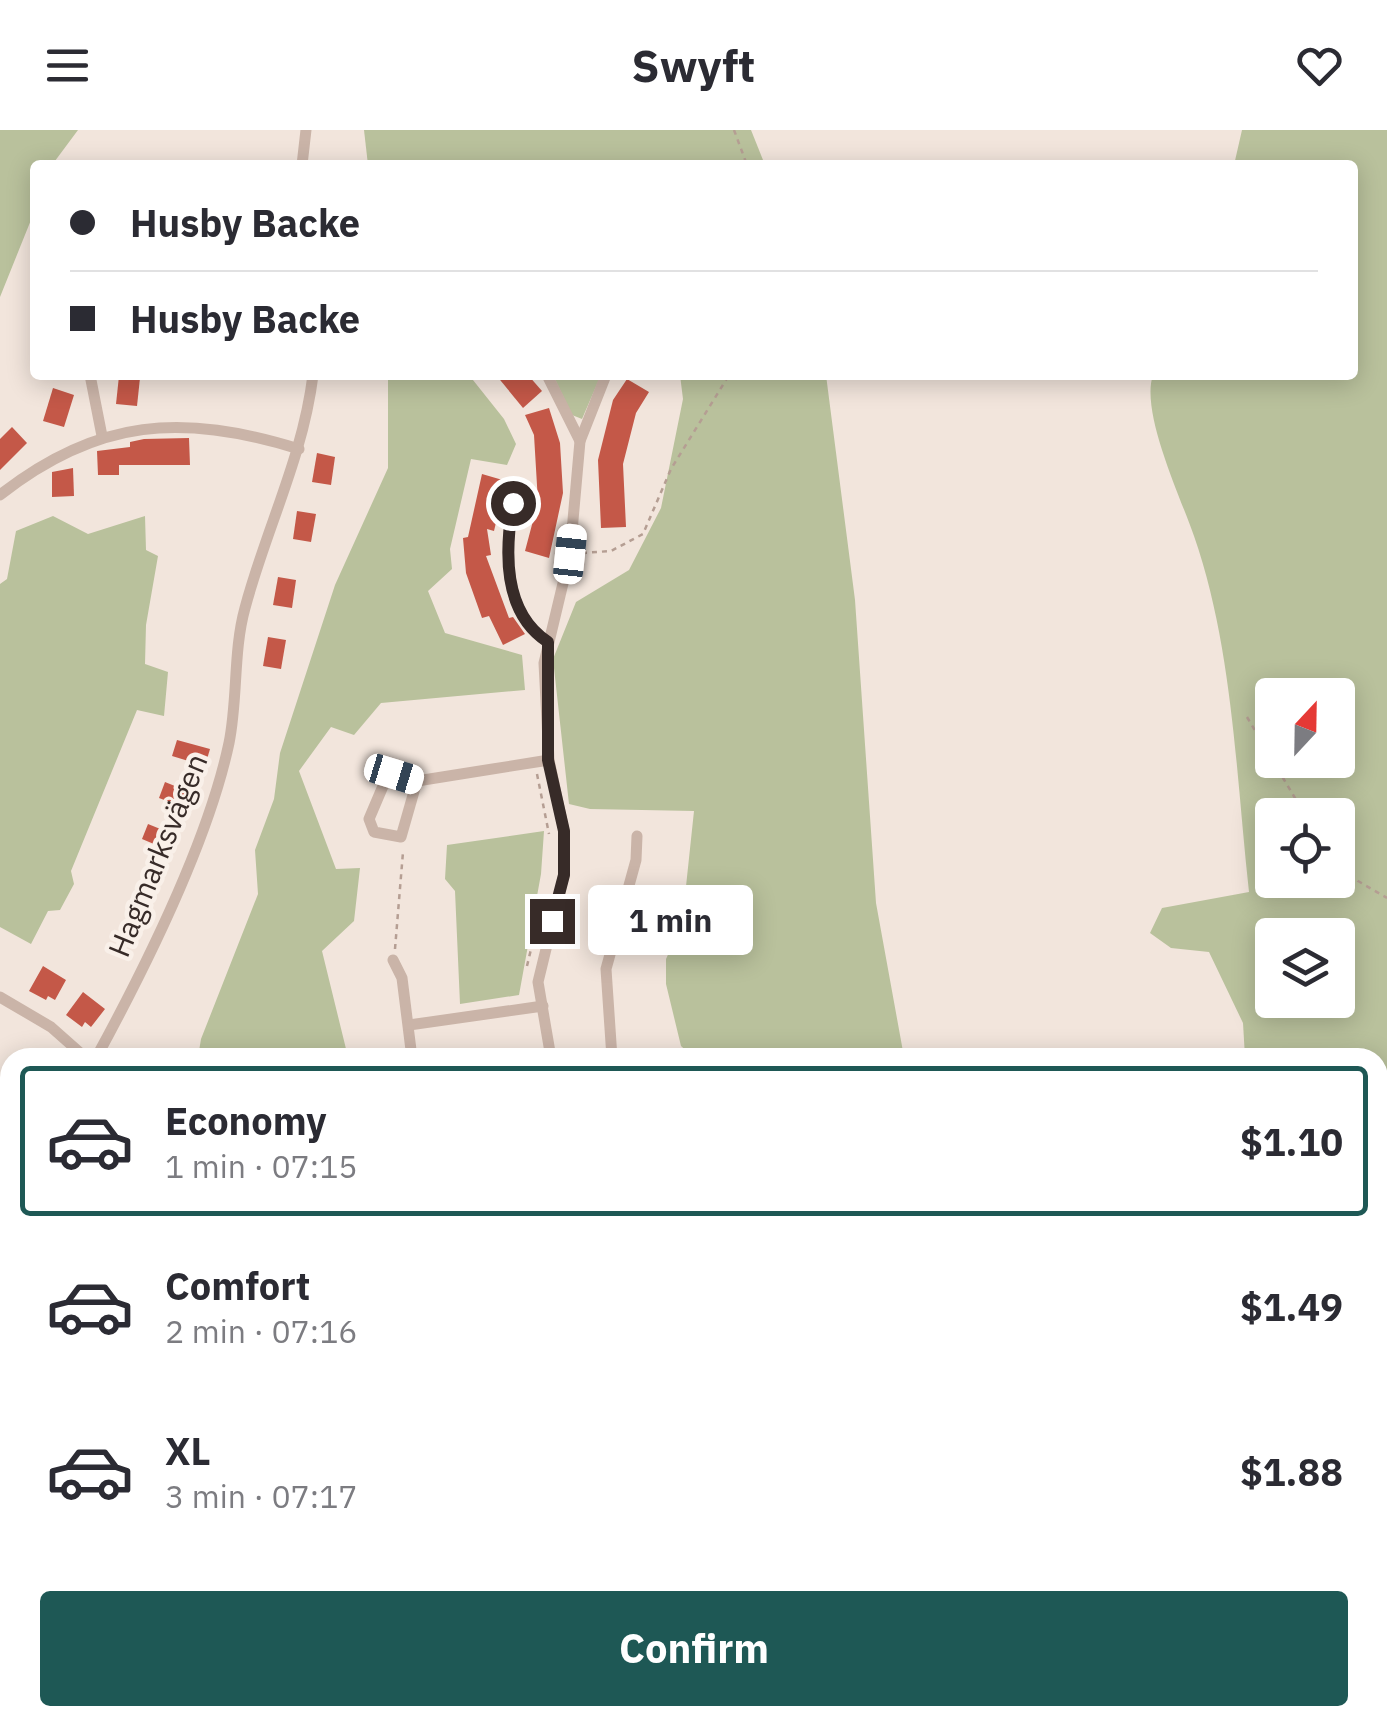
<!DOCTYPE html>
<meta charset="utf-8">
<style>
body{margin:0;font-family:"IBM Plex Sans",sans-serif;background:#f7f7f7;color:#2b2b33;height:100vh;display:flex;flex-direction:column;font-size:38px;white-space:nowrap}
*{box-sizing:border-box;margin:0}
p{font-size:32px;color:#7c7c81}
.icon{flex:none;width:55px;height:55px;fill:none;stroke:currentColor;stroke-width:2;stroke-linecap:round;stroke-linejoin:round}
.map{position:relative;flex:1;overflow:hidden}
.panel{position:absolute;left:0px;top:918px;width:1388px;height:678px;display:flex;flex-direction:column;background:#fff;border-radius:30px 30px 0 0;box-shadow:0 5px 25px #0003}
.panel>*{flex:none}
.banner{position:absolute;left:30px;top:30px;width:1328px;height:220px;border-radius:10px;box-shadow:0 5px 25px #0003;display:grid;align-content:center;height:220px;padding:0 40px;background:#fff}
.needle{width:65px;rotate:22deg}
.tools{position:absolute;left:1255px;top:548px;display:grid;gap:20px}
.tools a{display:grid;place-items:center;width:100px;height:100px;border-radius:10px;background:#fff;box-shadow:0 5px 25px #0003;font-size:50px}
.end{position:absolute;width:45px;height:45px;margin:-22px;border:12px solid #372b28;background:#fff;box-shadow:0 0 0 5px #fff}
.from{border-radius:50%}
.bubble{position:absolute;height:70px;border-radius:10px;background:#fff;box-shadow:0 5px 25px #0003;font-size:32px;font-weight:800;line-height:70px;text-align:center}
.car{position:absolute;width:30px;height:60px;margin:-30px -15px;border-radius:12px;box-shadow:0 0 8px 2px #0007;background:linear-gradient(#fff 24%,#345 0 40%,#fff 0 76%,#345 0 86%,#fff 0)}
.banner b{display:flex;align-items:center;gap:35px;height:95px;font-size:38px}
.banner b+b{border-top:2px solid #e1e1e2}
.banner i{width:25px;height:25px;background:#2b2b33}
ul{padding:18px 0 0;list-style:none}
li{display:flex;align-items:center;gap:30px;height:150px;margin:0 20px 15px;padding:0 20px;border:5px solid transparent;border-radius:10px}
li div{flex:1}
li b{display:block;font-size:38px}
li em{font-style:normal;font-weight:800}
li.active{border-color:#1e5855}
li>.icon{width:90px;height:90px;stroke-width:1.5}
.action{display:flex;gap:20px;margin-top:auto;padding:20px 40px}
.action a{flex:1;height:115px;border-radius:10px;background:#1e5855;color:#fff;font-size:40px;font-weight:800;line-height:115px;text-align:center}
header{display:flex;justify-content:space-between;align-items:center;height:130px;padding:0 40px;background:#fff;font-size:45px;font-weight:800}
.map>svg:first-child{display:block}
.green{fill:#b9c19c;fill-rule:evenodd}
.building{fill:#c45848}
.lines{fill:none;stroke-linecap:round;stroke-linejoin:round}
.path{stroke:#b59e93;stroke-width:2.5;stroke-dasharray:5 5;stroke-linecap:butt}
.service{stroke:#cab4a8;stroke-width:6}
.minor{stroke:#cab4a8;stroke-width:11}
.secondary{stroke:#9d837a;stroke-width:18}
.rail-casing{stroke:#372b28;stroke-width:9}
.rail{stroke:#f9f0e9;stroke-width:5;stroke-dasharray:15;stroke-linecap:butt}
.route{stroke:#372b28;stroke-width:12}
.labels{text-anchor:middle;dominant-baseline:central;stroke-width:9;stroke-linejoin:round;paint-order:stroke}
.street-label{font-size:30px;fill:#372b28;stroke:#f9f0e9}
</style>
<header><svg class="icon" aria-label="menu" viewBox="0 0 24 24"><path d="M4 6h16M4 12h16M4 18h16"/></svg>Swyft<svg class="icon" aria-label="heart" viewBox="0 0 24 24"><path d="M12 20l-8-8c-3-5 5-10 8-4 3-6 11-1 8 4z"/></svg></header>
<div class="map">
<svg width="1387" height="1593" viewBox="0 0 1387 1593">
<rect width="100%" height="100%" fill="#f2e5dc"/>
<!-- green -->
<g class="green">
<path d="M 0,0 L 78,0 L 52,35 L 35,35 L 35,80 L 0,167 Z"/>
<path d="M 364,0 L 751,0 L 765,35 L 368,35 Z"/>
<path d="M 1242,0 L 1387,0 L 1387,1008 L 1378,1006 L 1378,928 L 1245,927 L 1243,893 L 1209,822 L 1171,818 L 1150,803 L 1162,778 L 1249,762 C 1236,645 1233,518 1194,406 C 1181,368 1140,282 1153,245 L 1352,245 L 1352,35 L 1234,35 ZM 1338,565 L 1338,630 L 1272,630 L 1272,565 ZM 1272,685 L 1338,685 L 1338,750 L 1272,750 ZM 1338,805 L 1338,870 L 1272,870 L 1272,805 Z"/>
<path d="M 388,245 L 469,245 L 504,289 L 516,314 L 507,335 L 471,329 L 450,419 L 452,439 L 428,461 L 445,503 L 522,525 L 525,560 L 381,573 L 354,605 L 331,597 L 299,641 L 336,739 L 360,738 L 354,791 L 322,821 L 348,927 L 198,927 L 201,909 L 258,764 L 255,720 L 274,669 L 280,623 L 335,455 L 388,338 Z"/>
<path d="M 553,245 L 601,245 L 582,289 L 572,285 Z"/>
<path d="M 680,245 L 826,245 L 855,470 L 876,773 L 904,927 L 693,927 L 681,916 L 666,854 L 666,829 L 682,794 L 694,681 L 590,679 L 569,674 L 553,529 L 576,472 L 629,440 L 661,378 L 683,269 Z"/>
<path d="M 53,386 L 88,404 L 145,386 L 146,420 L 158,426 L 146,495 L 145,534 L 168,542 L 164,586 L 137,580 L 71,741 L 74,754 L 60,780 L 48,781 L 31,814 L 0,797 L 0,454 L 7,449 L 16,401 Z"/>
<path d="M 544,701 L 541,744 L 519,865 L 460,874 L 455,761 L 445,749 L 447,715 Z"/>
<path d="M 10,1027 L 10,1522 L 0,1512 L 0,1035 Z"/>
</g>
<!-- building -->
<g class="building">
<path d="M 496,245 L 528,245 L 542,261 L 523,278 Z"/>
<path d="M 119,246 L 140,248 L 137,276 L 116,274 Z"/>
<path d="M 627,249 L 649,262 L 636,283 L 623,334 L 626,397 L 601,398 L 598,330 L 613,270 Z"/>
<path d="M 53,258 L 74,265 L 64,297 L 43,291 Z"/>
<path d="M 549,278 L 560,313 L 563,363 L 549,428 L 525,421 L 538,372 L 534,305 L 525,285 Z"/>
<path d="M 12,297 L 27,313 L 0,340 L 0,309 Z"/>
<path d="M 189,308 L 190,335 L 119,335 L 119,345 L 98,345 L 97,321 L 130,317 L 130,312 L 144,309 Z"/>
<path d="M 317,323 L 335,327 L 331,355 L 312,352 Z"/>
<path d="M 73,338 L 74,366 L 52,367 L 52,342 Z"/>
<path d="M 482,344 L 506,351 L 494,401 L 487,399 L 491,425 L 486,426 L 509,488 L 513,487 L 525,504 L 503,515 L 489,486 L 482,488 L 466,443 L 463,408 L 468,407 Z"/>
<path d="M 297,381 L 316,384 L 311,412 L 293,409 Z"/>
<path d="M 278,447 L 296,450 L 292,478 L 273,475 Z"/>
<path d="M 268,507 L 286,510 L 281,539 L 263,536 Z"/>
<path d="M 177,610 L 210,619 L 205,636 L 172,626 Z"/>
<path d="M 165,652 L 197,665 L 191,680 L 159,668 Z"/>
<path d="M 148,694 L 180,707 L 173,722 L 142,709 Z"/>
<path d="M 43,836 L 66,850 L 55,870 L 48,866 L 46,870 L 29,861 Z"/>
<path d="M 83,862 L 105,879 L 91,897 L 85,892 L 82,897 L 66,885 Z"/>
</g>
<g class="lines">
<!-- path -->
<g class="path">
<path d="M 734,0 L 747,35"/>
<path d="M 582,423 L 611,421 L 643,404 L 671,339 L 729,245"/>
<path d="M 1247,587 L 1305,685"/>
<path d="M 537,644 L 549,704"/>
<path d="M 1338,728 L 1358,751 L 1387,768"/>
<path d="M 395,819 L 403,722"/>
<path d="M 527,836 L 538,790"/>
<path d="M 1378,1252 L 1387,1248"/>
<path d="M 1378,1416 L 1387,1414"/>
<path d="M 0,1567 L 10,1574"/>
<path d="M 22,1585 L 32,1593"/>
<path d="M 519,1593 L 519,1585"/>
<path d="M 743,1593 L 762,1585"/>
<path d="M 934,1593 L 952,1585"/>
</g>
<!-- service -->
<path class="service" d="M 0,1526 L 10,1539"/>
<!-- minor -->
<g class="minor">
<path d="M 302,35 L 306,0"/>
<path d="M 90,245 L 102,306"/>
<path d="M 547,245 L 580,311"/>
<path d="M 0,365 C 98,288 183,283 299,319"/>
<path d="M 513,373 C 505,420 502,482 548,512"/>
<path d="M 417,651 L 401,707 L 374,702 L 369,689 L 386,649 L 393,644 L 417,651 L 549,630"/>
<path d="M 393,830 L 402,848 L 412,928"/>
<path d="M 0,867 L 51,897 L 86,928"/>
<path d="M 409,895 L 543,876"/>
<path d="M 96,928 C 145,838 208,712 229,613 C 238,569 233,521 245,478 C 266,399 303,327 313,245"/>
<path d="M 551,928 L 538,852 L 564,745 L 564,701 L 549,630 L 544,533 L 570,424 L 580,311 L 606,245"/>
<path d="M 612,928 L 606,839 L 636,730 L 637,706"/>
<path d="M 0,1023 L 10,1015"/>
<path d="M 468,1593 L 493,1585"/>
</g>
<!-- secondary -->
<g class="secondary">
<path d="M 1378,1286 L 1387,1281"/>
<path d="M 813,1593 L 830,1585"/>
</g>
<!-- rail casing -->
<g class="rail-casing">
<g id="rail">
<path d="M 1378,1381 L 1387,1379"/>
<path d="M 855,1593 L 873,1585"/>
<path d="M 880,1593 L 898,1585"/>
</g>
</g>
<!-- rail -->
<use href="#rail" class="rail"/>
</g>
<g class="lines">
<!-- route -->
<path class="route" d="M 513,373 C 505,420 502,482 548,512 L 548,630 L 564,701 L 564,745 L 552,791"/>
</g>
<g class="labels">
<!-- street labels -->
<g class="street-label">
<text transform="translate(157 725) rotate(-68)">Hagmarksvägen</text>
</g>
</g>
</svg>
<div class="tools">
<a><svg class="needle" viewBox="-14 -14 28 28"><path d="M0-13l5 13h-10z" fill="#e53935"/><path d="M0 13l5-13h-10z" fill="#7c7c81"/></svg></a>
<a><svg class="icon" aria-label="locate" viewBox="0 0 24 24"><circle cx="12" cy="12" r="6"/><path d="M12 2v4M12 18v4M2 12h4M18 12h4"/></svg></a>
<a><svg class="icon" aria-label="layers" viewBox="0 0 24 24"><path d="M12 4l9 5-9 5-9-5zM3 14l9 5 9-5"/></svg></a>
</div>
<i class="end from" style="left:513px;top:373px"></i>
<i class="end" style="left:552px;top:791px"></i>
<div class="bubble" style="left:588px;top:755px;width:165px">1 min</div>
<i class="car" style="left:570px;top:424px;rotate:6deg"></i>
<i class="car" style="left:394px;top:644px;rotate:107deg"></i>
<div class="banner">
<b><i class="from"></i>Husby Backe</b>
<b><i></i>Husby Backe</b>
</div>
<section class="panel">
<ul>
<li class="active"><svg class="icon" aria-label="car" viewBox="0 0 24 24"><path d="M5 17H2v-5l4-1 3-4h7l3 4 3 1v5h-3M9 17h6M6 11h13"/><circle cx="7" cy="17" r="2"/><circle cx="17" cy="17" r="2"/></svg><div><b>Economy</b><p>1 min · 07:15</p></div><em>$1.10</em></li>
<li><svg class="icon" aria-label="car" viewBox="0 0 24 24"><path d="M5 17H2v-5l4-1 3-4h7l3 4 3 1v5h-3M9 17h6M6 11h13"/><circle cx="7" cy="17" r="2"/><circle cx="17" cy="17" r="2"/></svg><div><b>Comfort</b><p>2 min · 07:16</p></div><em>$1.49</em></li>
<li><svg class="icon" aria-label="car" viewBox="0 0 24 24"><path d="M5 17H2v-5l4-1 3-4h7l3 4 3 1v5h-3M9 17h6M6 11h13"/><circle cx="7" cy="17" r="2"/><circle cx="17" cy="17" r="2"/></svg><div><b>XL</b><p>3 min · 07:17</p></div><em>$1.88</em></li>
</ul>
<div class="action"><a>Confirm</a></div>
</section>
</div>
